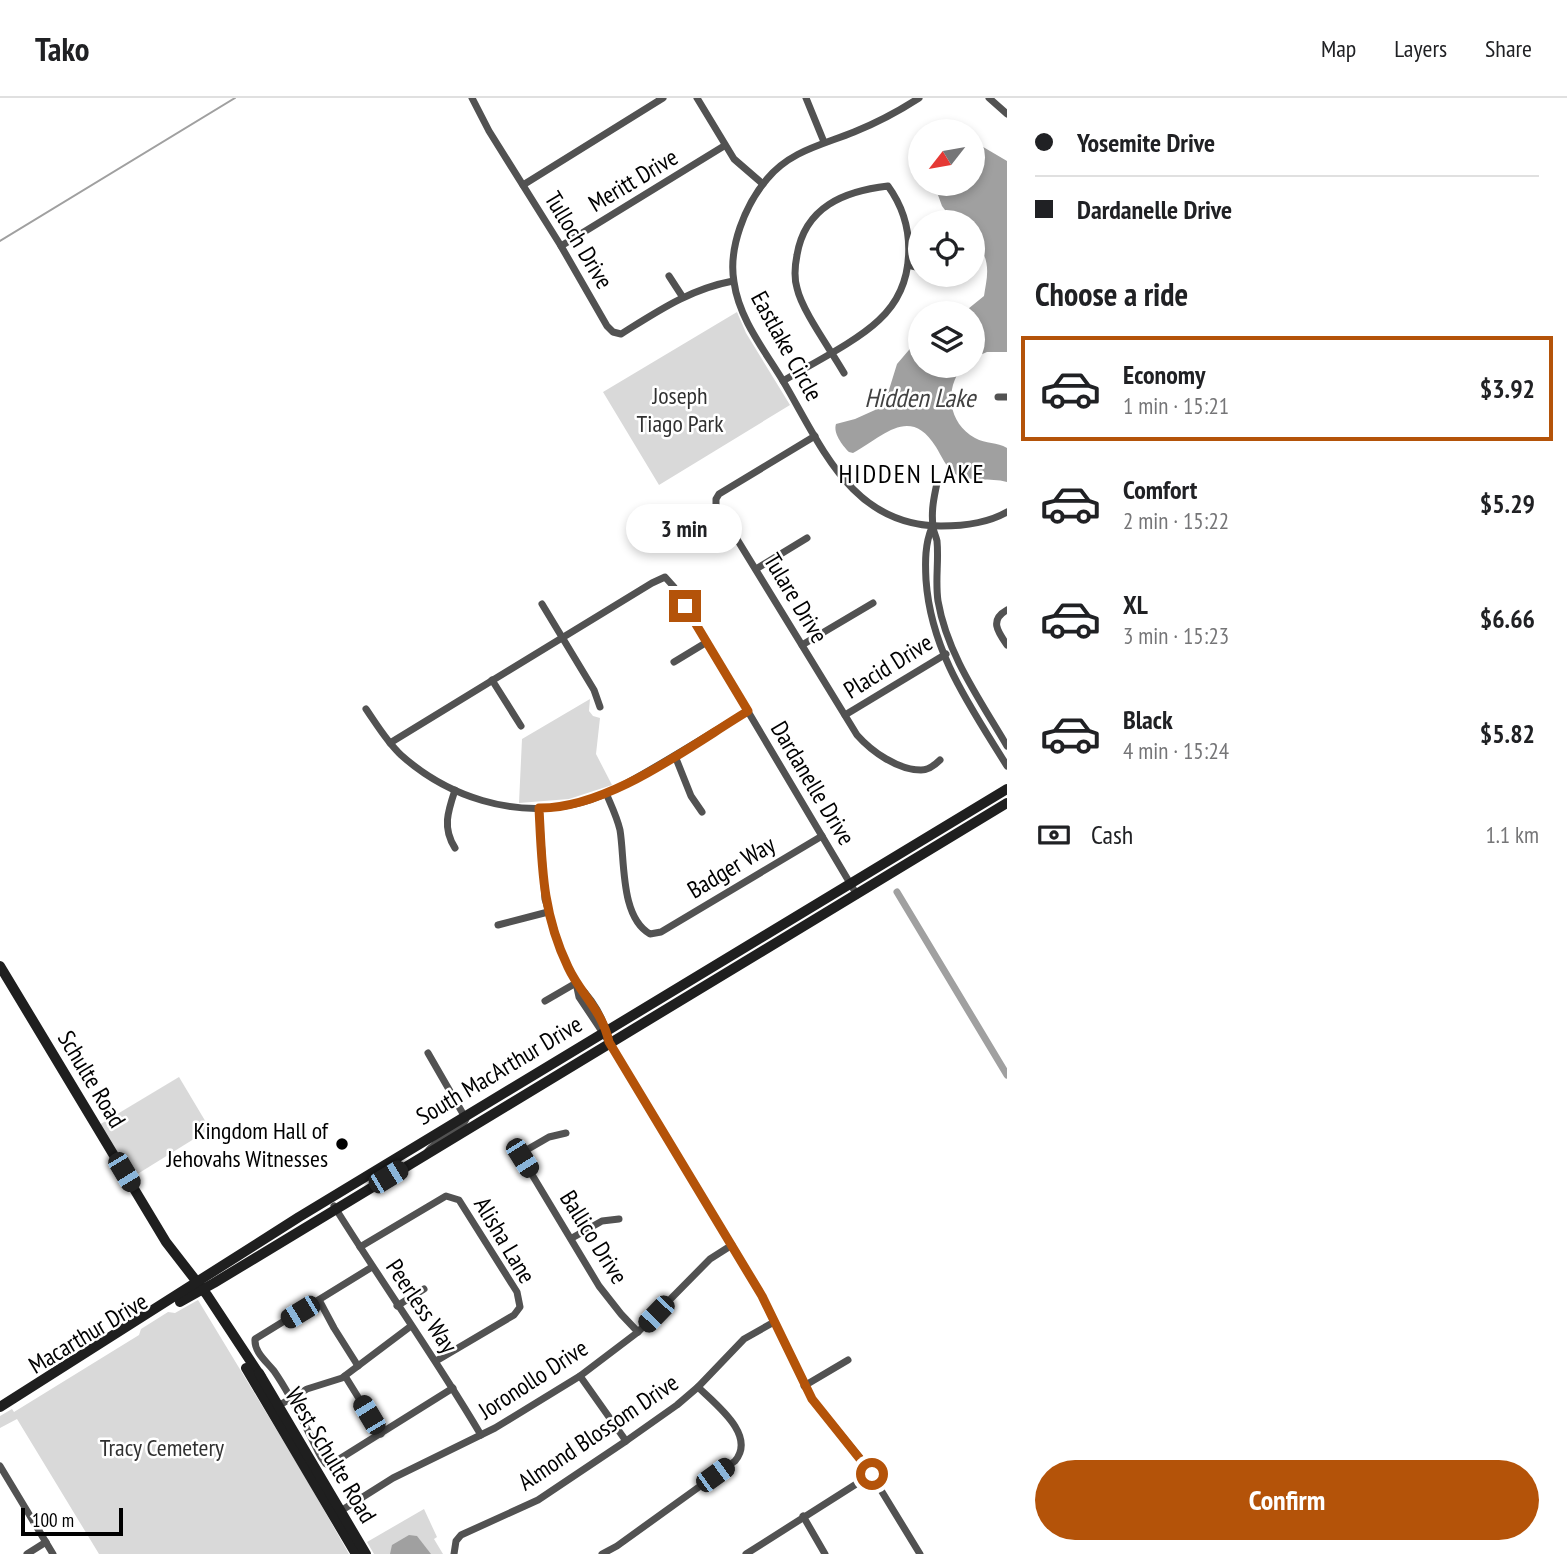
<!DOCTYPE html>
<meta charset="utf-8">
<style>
body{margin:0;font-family:"PT Sans Narrow",sans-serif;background:#f6f6f6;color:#202124;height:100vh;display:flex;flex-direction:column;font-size:26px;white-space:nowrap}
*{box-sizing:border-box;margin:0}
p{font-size:23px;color:#757577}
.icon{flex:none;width:38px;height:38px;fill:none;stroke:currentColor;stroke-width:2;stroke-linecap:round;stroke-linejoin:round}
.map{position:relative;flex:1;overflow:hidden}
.sheet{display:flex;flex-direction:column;background:#fff;width:560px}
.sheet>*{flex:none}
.guide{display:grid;align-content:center;height:154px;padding:0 28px;background:#fff}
.needle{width:46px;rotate:239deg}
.controls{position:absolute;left:908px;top:21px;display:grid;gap:14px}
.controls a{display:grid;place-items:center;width:77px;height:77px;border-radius:50%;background:#fff;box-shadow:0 4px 10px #0003;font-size:35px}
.scale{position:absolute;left:21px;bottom:18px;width:102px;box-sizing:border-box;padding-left:7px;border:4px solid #000;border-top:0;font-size:19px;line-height:24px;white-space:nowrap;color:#000;-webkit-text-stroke:5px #fff;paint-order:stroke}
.end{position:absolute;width:32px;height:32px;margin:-16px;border:9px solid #b45309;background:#fff;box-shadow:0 0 0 4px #fff}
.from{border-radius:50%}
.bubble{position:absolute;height:49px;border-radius:24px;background:#fff;box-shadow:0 4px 10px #0003;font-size:23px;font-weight:800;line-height:49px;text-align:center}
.car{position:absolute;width:21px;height:42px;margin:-21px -10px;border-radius:9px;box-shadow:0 0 5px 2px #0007;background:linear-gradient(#222 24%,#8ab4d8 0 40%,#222 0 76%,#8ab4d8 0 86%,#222 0)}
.guide b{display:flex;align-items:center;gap:24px;height:66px;font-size:26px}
.guide b+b{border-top:2px solid #e0e0e0}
.guide i{width:18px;height:18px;background:#202124}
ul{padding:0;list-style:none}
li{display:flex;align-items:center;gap:21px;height:105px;margin:0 14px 10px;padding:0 14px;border:4px solid transparent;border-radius:0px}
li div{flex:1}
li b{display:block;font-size:26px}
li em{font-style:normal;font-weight:800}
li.active{border-color:#b45309}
li>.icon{width:63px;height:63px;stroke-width:1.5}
h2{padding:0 28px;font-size:32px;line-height:84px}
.pay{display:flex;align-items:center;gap:18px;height:77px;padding:0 28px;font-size:26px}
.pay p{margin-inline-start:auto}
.button{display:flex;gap:14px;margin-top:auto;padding:14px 28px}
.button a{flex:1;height:80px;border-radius:42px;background:#b45309;color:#fff;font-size:28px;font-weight:800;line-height:80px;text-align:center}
header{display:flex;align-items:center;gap:42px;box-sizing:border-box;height:98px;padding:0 35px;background:#fff;border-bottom:2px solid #e0e0e0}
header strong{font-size:33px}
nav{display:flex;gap:38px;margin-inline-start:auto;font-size:24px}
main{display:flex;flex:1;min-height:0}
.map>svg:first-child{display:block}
.green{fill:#d9d9d9}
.water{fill:#a0a0a0}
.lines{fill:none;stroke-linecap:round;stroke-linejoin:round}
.stream{stroke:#a0a0a0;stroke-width:2}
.canal{stroke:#a0a0a0;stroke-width:7}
.street{stroke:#525252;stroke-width:7}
.secondary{stroke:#1f1f1f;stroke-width:10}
.route{stroke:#b45309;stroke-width:9}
.poi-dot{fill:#000;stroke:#fff;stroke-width:2.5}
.labels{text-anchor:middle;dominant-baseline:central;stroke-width:5;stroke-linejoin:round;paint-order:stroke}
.street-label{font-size:24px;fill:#000;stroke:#fff}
.park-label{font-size:24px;fill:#303030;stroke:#fff}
.poi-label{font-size:24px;fill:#000;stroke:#fff;text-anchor:end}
.water-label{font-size:26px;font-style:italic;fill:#414141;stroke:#fff}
.neighbourhood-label{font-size:26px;letter-spacing:2px;fill:#000;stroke:#fff}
</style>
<header>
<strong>Tako</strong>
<nav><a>Map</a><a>Layers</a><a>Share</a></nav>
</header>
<main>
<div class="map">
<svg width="1007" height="1456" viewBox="0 0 1007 1456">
<rect width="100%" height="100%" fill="#fff"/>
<!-- green -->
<g class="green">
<path d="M 737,214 L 746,235 L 790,307 L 659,387 L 603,294 Z"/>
<path d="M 590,601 L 589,613 L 593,618 L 600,620 L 596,656 L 612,687 L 569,701 L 519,705 L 522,641 Z"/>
<path d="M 179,979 L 210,1031 L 131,1080 L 99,1027 Z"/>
<path d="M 198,1202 L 307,1382 L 349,1456 L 99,1456 L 17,1321 L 0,1330 L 0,1318 L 12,1311 L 14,1314 L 139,1237 L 141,1231 L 168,1214 L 175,1215 Z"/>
<path d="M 424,1411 L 437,1439 L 434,1441 L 443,1456 L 374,1456 L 367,1444 Z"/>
</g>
<!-- water -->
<g class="water">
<path d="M 973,43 L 1007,63 L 1007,254 L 987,254 L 973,260 L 973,215 L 963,215 L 984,198 C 986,184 990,171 984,157 C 978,142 973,142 973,124 L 954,124 L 942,108 L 934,86 L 973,86 Z"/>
<path d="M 920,239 L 920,268 L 963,268 C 944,291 948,325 975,340 C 986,346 997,344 1007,350 L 1007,384 C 990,379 971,385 955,376 C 947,371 941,357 936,349 C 910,307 884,338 853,355 L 849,354 C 842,347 833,335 836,326 L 855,321 L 875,312 L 888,295 L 897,266 Z"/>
<path d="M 409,1437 L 417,1438 L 431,1456 L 390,1456 L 392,1447 Z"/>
</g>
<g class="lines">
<!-- stream -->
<path class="stream" d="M 0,143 L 235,0"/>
<!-- canal -->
<path class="canal" d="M 897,794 L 1007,977"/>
<!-- street -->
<g class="street">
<path d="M 472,0 L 489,33 L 561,148 L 607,228 L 613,234 L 621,236 C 658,213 690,191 733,183"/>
<path d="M 697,0 L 734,61 L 763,86"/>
<path d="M 806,0 L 824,44"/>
<path d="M 919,0 C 899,13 876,25 854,34 C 822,47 790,53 767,81 C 745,107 728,150 734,184 C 739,221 765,253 783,283 C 822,349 852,428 941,428 C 963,428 988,425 1007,414"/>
<path d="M 989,0 L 1007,16"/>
<path d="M 523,87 L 663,0"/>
<path d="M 561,148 L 724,48"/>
<path d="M 908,167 L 920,170"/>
<path d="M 669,178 L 682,198"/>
<path d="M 783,283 C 811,266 856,244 879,222 C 917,187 917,128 888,88 C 844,93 805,109 797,157 C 795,167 794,180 797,190 C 802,213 831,252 844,275"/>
<path d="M 998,299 L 1007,299"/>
<path d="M 815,338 L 719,396 L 716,401 L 716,407 L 857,637 C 872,654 898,672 921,672 C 929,672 935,667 940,662"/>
<path d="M 937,385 C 934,399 931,413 933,428 C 933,433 936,438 937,443 C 939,463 935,483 938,503 C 947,556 980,602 1007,648"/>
<path d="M 932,429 C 925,446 925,463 926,482 C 931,554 970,608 1007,668"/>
<path d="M 756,471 L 807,440"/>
<path d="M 542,506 L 594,592 L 600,609"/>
<path d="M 1007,512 C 989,522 998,534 1007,547"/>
<path d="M 802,547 L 873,505"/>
<path d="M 674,564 L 707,544"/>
<path d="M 492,582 L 521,628"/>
<path d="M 366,611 C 377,627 387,644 401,657 C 448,699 513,720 575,706 C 599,701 622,688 643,676 C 678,656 713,634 748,613"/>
<path d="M 845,617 L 946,556"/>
<path d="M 390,645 L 652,485 L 665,479 L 674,489 L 857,797"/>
<path d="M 675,658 L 691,698 L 702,714"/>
<path d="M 606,695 C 611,707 617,719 620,732 C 625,762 620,819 650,836 L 661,834 L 822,738"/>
<path d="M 539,710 L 545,801 L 560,851 L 576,885 L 579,899 L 609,944 L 762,1198 L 812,1301 L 865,1366 L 920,1456"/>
<path d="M 455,750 C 442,730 448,713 455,692"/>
<path d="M 498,827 L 548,814"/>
<path d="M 576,885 C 590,899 603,918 607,937"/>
<path d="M 545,903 L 576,885"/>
<path d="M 566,1035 L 549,1039 L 523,1054 L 522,1060 L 599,1188 L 621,1216 L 638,1234"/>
<path d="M 427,1054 C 437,1040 460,1035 466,1021 L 428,955"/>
<path d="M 334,1108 C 382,1185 435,1259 481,1337"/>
<path d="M 572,1140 L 602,1123 L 619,1121"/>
<path d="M 360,1149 L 446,1098 L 459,1102 L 517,1194 L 520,1209 L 514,1217 L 436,1263"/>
<path d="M 372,1169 L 255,1241 C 254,1254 266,1263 274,1273 C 293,1300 306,1330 321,1359 L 326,1366 L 333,1365 L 453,1290"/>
<path d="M 319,1202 L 334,1230 L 358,1268"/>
<path d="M 397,1208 L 424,1191"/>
<path d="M 345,1278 L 381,1336"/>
<path d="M 580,1278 L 626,1343"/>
<path d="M 804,1288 L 848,1262"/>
<path d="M 278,1308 L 307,1291 L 342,1280 L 411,1228"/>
<path d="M 0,1368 L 53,1456"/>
<path d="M 339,1414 L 393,1380 L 495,1330 L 580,1278 L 638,1234 L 710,1161 L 732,1147"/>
<path d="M 803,1418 L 825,1456"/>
<path d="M 27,1456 L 46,1444"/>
<path d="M 454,1456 L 456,1443 L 461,1437 L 538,1402 L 626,1343 L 677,1307 L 698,1289 L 744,1241 L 774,1224"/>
<path d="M 602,1456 L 617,1448 L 735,1363 C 757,1337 715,1306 698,1289"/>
<path d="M 746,1456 L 872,1376"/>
</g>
<!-- secondary -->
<g class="secondary">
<path d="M 0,868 L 166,1144 L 207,1197 L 261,1279"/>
<path d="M 180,1204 L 214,1185 L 1007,705"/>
<path d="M 246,1270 L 356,1456"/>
<path d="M 259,1275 L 366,1456"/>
<path d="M 0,1309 L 299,1119 L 1007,691"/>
</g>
</g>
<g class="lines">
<!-- route -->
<path class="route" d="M 685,508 L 748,613 C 690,648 608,711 539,710 C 542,768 542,815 568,869 C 581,897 602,912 609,944 L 762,1198 L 812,1301 L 872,1376"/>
</g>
<!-- markers -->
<circle class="poi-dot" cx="342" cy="1046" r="7"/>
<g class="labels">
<!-- street labels -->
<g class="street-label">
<text transform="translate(633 82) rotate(-31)">Meritt Drive</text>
<text transform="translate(579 142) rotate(59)">Tulloch Drive</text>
<text transform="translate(787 248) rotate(61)">Eastlake Circle</text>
<text transform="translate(796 500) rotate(59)">Tulare Drive</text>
<text transform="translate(888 568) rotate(-32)">Placid Drive</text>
<text transform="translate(813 685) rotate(59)">Dardanelle Drive</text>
<text transform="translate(731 769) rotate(-31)">Badger Way</text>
<text transform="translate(499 972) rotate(-31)">South MacArthur Drive</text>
<text transform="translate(92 981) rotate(59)">Schulte Road</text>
<text transform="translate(594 1139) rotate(58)">Ballico Drive</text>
<text transform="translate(505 1142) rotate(59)">Alisha Lane</text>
<text transform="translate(422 1208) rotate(56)">Peerless Way</text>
<text transform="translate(88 1235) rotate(-31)">Macarthur Drive</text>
<text transform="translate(533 1281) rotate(-33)">Joronollo Drive</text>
<text transform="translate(598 1334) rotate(-34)">Almond Blossom Drive</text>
<text transform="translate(331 1357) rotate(59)">West Schulte Road</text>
</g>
<!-- park labels -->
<g class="park-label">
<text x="680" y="297">Joseph<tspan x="680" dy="28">Tiago Park</tspan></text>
<text x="162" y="1349">Tracy Cemetery</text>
</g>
<!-- poi labels -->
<g class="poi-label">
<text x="328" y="1032">Kingdom Hall of<tspan x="328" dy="28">Jehovahs Witnesses</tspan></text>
</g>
<!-- water labels -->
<g class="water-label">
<text x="920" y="299">Hidden Lake</text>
</g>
<!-- neighbourhood labels -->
<g class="neighbourhood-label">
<text x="912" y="375">HIDDEN LAKE</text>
</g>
</g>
</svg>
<div class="controls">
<a><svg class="needle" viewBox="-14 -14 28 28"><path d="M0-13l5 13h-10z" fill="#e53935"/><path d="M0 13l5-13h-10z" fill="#757577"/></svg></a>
<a><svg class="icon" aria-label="locate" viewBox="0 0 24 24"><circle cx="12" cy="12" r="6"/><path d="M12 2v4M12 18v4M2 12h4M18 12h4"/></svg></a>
<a><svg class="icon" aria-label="layers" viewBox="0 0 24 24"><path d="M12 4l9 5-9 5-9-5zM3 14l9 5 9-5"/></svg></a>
</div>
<div class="scale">100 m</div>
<i class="end from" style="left:872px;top:1376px"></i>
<i class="end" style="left:685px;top:508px"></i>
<div class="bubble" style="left:626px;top:406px;width:116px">3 min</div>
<i class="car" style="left:522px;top:1060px;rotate:148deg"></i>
<i class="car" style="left:124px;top:1074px;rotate:149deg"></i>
<i class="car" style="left:388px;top:1079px;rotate:59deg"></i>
<i class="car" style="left:300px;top:1214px;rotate:239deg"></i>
<i class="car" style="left:656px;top:1216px;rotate:224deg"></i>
<i class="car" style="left:369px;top:1317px;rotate:329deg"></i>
<i class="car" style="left:715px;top:1377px;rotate:54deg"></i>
</div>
<section class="sheet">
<div class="guide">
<b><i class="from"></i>Yosemite Drive</b>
<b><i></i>Dardanelle Drive</b>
</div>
<h2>Choose a ride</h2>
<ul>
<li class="active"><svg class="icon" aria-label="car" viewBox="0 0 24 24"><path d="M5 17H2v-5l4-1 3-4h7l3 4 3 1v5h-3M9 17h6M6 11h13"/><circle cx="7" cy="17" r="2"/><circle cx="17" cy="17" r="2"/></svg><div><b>Economy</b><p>1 min · 15:21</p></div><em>$3.92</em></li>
<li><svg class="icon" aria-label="car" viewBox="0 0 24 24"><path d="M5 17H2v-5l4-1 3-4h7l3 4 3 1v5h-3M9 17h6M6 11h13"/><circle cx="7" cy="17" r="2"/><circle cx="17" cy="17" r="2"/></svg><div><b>Comfort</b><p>2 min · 15:22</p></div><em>$5.29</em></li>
<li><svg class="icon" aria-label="car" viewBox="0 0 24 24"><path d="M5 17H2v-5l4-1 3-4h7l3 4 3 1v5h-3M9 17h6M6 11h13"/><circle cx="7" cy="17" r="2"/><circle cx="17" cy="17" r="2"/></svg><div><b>XL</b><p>3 min · 15:23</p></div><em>$6.66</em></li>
<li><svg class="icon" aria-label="car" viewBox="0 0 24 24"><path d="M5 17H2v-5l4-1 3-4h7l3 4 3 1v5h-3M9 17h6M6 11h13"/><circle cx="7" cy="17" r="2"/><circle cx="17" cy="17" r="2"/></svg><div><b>Black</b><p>4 min · 15:24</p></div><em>$5.82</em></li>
</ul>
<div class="pay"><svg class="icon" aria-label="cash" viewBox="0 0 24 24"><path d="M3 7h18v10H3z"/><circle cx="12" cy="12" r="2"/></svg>Cash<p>1.1 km</p></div>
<div class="button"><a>Confirm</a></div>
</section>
</main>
